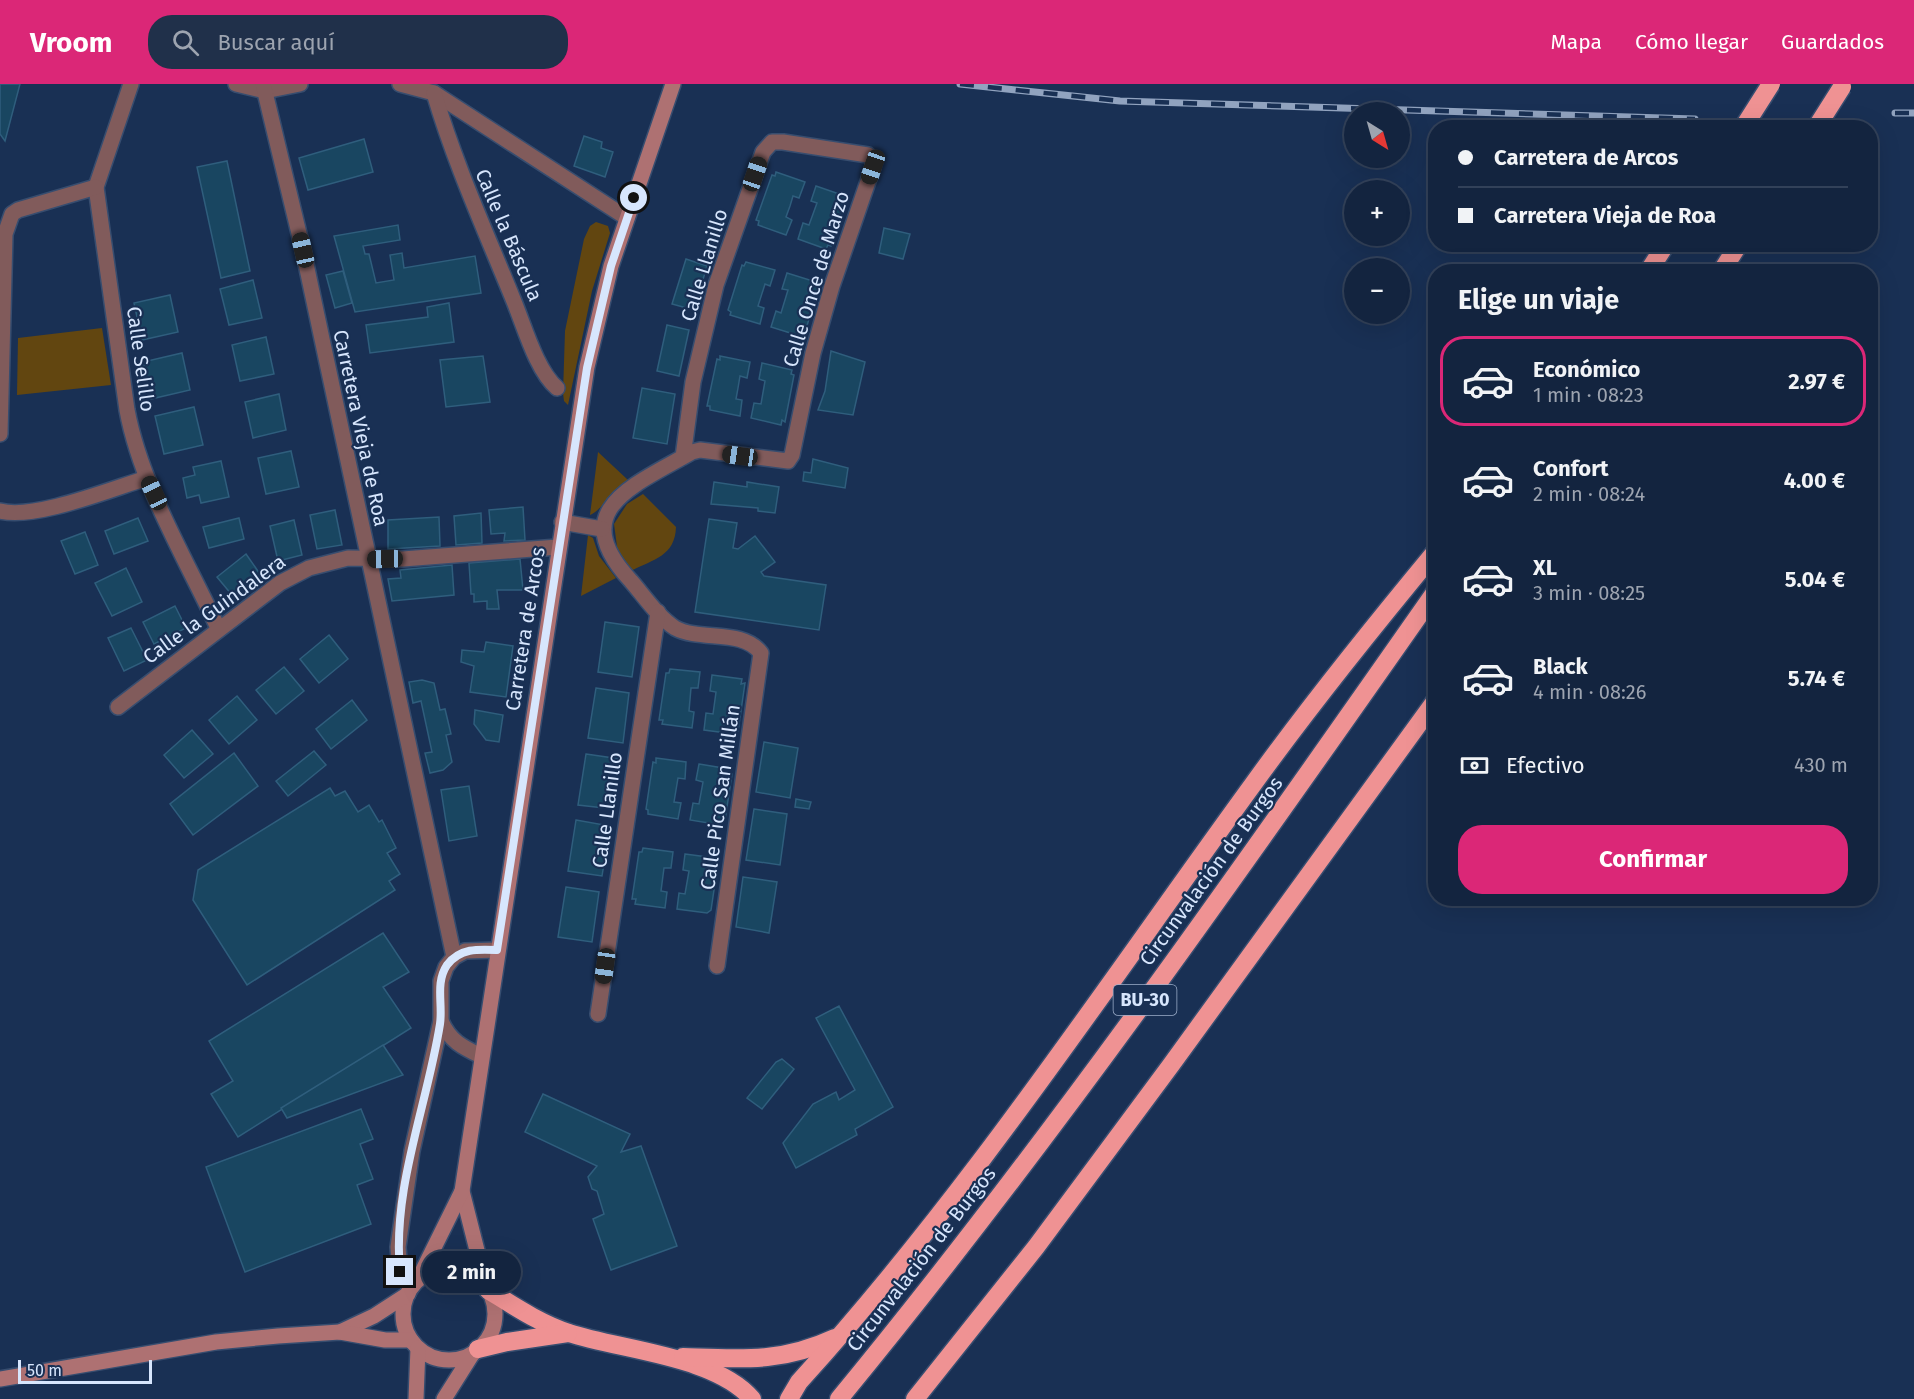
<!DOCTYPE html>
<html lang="es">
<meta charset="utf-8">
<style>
body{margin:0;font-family:"Fira Sans",sans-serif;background:#20304a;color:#f1f3f6;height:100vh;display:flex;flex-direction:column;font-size:22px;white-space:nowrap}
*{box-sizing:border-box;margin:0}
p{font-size:20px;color:#9da4b0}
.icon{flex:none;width:33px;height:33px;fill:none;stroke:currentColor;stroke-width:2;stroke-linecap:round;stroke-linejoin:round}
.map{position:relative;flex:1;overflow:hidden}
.sheet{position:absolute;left:1428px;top:180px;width:450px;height:642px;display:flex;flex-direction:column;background:#13243f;border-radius:24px;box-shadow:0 6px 24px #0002,0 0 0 2px #324159}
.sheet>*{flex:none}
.hud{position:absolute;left:1428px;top:36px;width:450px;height:132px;border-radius:24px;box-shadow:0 6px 24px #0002,0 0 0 2px #324159;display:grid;align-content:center;height:132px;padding:0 30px;background:#13243f}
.needle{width:39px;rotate:143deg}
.fabs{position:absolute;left:1344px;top:18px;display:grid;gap:12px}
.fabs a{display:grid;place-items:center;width:66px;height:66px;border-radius:50%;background:#13243f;box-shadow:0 6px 24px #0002,0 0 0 2px #324159;font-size:30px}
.scale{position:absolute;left:18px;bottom:15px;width:134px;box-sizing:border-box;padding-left:6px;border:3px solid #d7e6fd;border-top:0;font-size:16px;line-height:21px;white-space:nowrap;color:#d7e6fd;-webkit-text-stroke:4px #193054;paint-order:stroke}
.end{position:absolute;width:27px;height:27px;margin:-14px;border:8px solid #d7e6fd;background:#111;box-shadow:0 0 0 3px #111}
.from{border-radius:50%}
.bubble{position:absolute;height:42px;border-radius:21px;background:#13243f;box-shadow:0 6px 24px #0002,0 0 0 2px #324159;font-size:20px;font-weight:700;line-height:42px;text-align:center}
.car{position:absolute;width:18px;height:36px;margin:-18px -9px;border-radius:8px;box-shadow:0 0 4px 2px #0007;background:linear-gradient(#222 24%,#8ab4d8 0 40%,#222 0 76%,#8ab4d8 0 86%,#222 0)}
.hud b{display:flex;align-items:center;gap:21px;height:57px;font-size:22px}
.hud b+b{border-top:2px solid #324159}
.hud i{width:15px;height:15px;background:#f1f3f6}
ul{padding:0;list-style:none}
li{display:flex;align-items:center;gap:18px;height:90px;margin:0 12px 9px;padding:0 18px;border:3px solid transparent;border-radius:24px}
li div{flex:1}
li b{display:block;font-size:22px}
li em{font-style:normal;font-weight:700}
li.current{border-color:#db2777}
li>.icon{width:54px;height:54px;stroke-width:1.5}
h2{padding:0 30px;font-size:27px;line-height:72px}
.pay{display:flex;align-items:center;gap:15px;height:66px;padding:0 30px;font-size:22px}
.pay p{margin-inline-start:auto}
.cta{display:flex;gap:12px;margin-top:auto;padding:12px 30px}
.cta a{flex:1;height:69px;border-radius:24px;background:#db2777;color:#fff;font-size:24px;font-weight:700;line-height:69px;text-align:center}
header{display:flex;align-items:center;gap:36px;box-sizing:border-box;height:84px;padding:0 30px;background:#db2777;color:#fff}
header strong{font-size:28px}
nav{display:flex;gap:33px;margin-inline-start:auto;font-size:21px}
.search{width:420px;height:54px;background:#20304a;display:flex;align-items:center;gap:15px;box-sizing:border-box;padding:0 21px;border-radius:24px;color:#9da4b0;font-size:22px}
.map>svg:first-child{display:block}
.green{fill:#624610}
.building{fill:#194661;stroke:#2f5e7d;stroke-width:1.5}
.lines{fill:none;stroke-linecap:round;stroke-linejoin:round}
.street-casing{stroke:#374d6f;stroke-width:18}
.secondary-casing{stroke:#374d6f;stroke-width:18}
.highway-casing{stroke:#374d6f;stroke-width:21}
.street{stroke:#815b5b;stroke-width:15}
.secondary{stroke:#ae7172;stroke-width:15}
.highway{stroke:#ef9293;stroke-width:18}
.rail-casing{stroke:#91a3bf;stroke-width:7}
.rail{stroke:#193054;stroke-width:4.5;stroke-dasharray:14;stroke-linecap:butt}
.highway-bridge-casing{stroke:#374d6f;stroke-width:21;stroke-linecap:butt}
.highway-bridge{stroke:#ef9293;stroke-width:18}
.route{stroke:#d7e6fd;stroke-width:8}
.labels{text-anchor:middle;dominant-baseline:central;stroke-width:4.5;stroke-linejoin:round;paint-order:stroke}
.shield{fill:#193054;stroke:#9eafca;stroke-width:1.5}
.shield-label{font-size:18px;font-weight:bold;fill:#d7e6fd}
.street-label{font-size:20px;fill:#d7e6fd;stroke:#193054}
</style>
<header>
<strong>Vroom</strong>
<div class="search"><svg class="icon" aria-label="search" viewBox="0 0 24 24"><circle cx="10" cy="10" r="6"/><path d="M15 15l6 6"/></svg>Buscar aquí</div>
<nav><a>Mapa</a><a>Cómo llegar</a><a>Guardados</a></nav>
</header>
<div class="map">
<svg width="1914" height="1315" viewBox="0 0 1914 1315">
<rect width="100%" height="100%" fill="#193054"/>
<!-- green -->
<g class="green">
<path d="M 596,138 L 608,142 L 610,149 L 592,207 L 568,321 L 564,317 L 563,309 L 565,247 L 584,155 L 590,142 Z"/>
<path d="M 102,244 L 111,301 L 17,311 L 18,254 Z"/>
<path d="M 598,368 L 628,396 C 617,404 599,428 590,431 Z"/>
<path d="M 643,410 L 676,443 C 675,472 654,475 631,487 L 618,470 L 614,440 L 627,420 Z"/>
<path d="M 588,451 L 593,454 L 599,472 L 616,494 L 581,512 Z"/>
</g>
<!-- building -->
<g class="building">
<path d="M 0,0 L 20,0 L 5,57 L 0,50 Z"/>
<path d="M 584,52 L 602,58 L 601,64 L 613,68 L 605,93 L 574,82 Z"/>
<path d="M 364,55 L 373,88 L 308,106 L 299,74 Z"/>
<path d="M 227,77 L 250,187 L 221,194 L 197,83 Z"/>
<path d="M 776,88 L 805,98 L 799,114 L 793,112 L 790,122 L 786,133 L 792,136 L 786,151 L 758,141 L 759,137 L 756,136 L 772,91 L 775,92 Z"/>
<path d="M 816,102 L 845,112 L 844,116 L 847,117 L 831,162 L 828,161 L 826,165 L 798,155 L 803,139 L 809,141 L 817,119 L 811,117 Z"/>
<path d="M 398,141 L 400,156 L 363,162 L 365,170 L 369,170 L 376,199 L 394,196 L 390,171 L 402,169 L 404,184 L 475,172 L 481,209 L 355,228 L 334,152 Z"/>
<path d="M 884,144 L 910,150 L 903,175 L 879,169 Z"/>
<path d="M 686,175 L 707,182 L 694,226 L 672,220 Z"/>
<path d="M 746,178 L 775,186 L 770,202 L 765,200 L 758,222 L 764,224 L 760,240 L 730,231 L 731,228 L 728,226 L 742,181 L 744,182 Z"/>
<path d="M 343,187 L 352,219 L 335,224 L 326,191 Z"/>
<path d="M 787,189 L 816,198 L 815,202 L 818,203 L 805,249 L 801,247 L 800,252 L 771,243 L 776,227 L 781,229 L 788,206 L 782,205 Z"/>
<path d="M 253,196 L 262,234 L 229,241 L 220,205 Z"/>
<path d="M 170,211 L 178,248 L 142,256 L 134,219 Z"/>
<path d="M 449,219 L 454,258 L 370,269 L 366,241 L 428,233 L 427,223 Z"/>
<path d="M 667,241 L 689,246 L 679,292 L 657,287 Z"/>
<path d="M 266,253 L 274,290 L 240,297 L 232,261 Z"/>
<path d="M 831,267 L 865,278 L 853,331 L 818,326 L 825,307 Z"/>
<path d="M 182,269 L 190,306 L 151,315 L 143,278 Z"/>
<path d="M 483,272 L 490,318 L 446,323 L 440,276 Z"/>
<path d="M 720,272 L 750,278 L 747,294 L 740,292 L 738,304 L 736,315 L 742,316 L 740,332 L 710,326 L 710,322 L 707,322 L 717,275 L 720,276 Z"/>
<path d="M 762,279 L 792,286 L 791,290 L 794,291 L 785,338 L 782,336 L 781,341 L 751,334 L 754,319 L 761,320 L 765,297 L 759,295 Z"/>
<path d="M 642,304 L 675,310 L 667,360 L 633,354 Z"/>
<path d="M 279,310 L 286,346 L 253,354 L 245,318 Z"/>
<path d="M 194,323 L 203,361 L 164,370 L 155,332 Z"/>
<path d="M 291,367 L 299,403 L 266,410 L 258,374 Z"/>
<path d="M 813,375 L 848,384 L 845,404 L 803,397 L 804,388 L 811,389 Z"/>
<path d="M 221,377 L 229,413 L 201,419 L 199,411 L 187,414 L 183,394 L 195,391 L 193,383 Z"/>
<path d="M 714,398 L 747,403 L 747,398 L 779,403 L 775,429 L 758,427 L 758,424 L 711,420 Z"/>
<path d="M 523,423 L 525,456 L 504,457 L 505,449 L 491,450 L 489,426 Z"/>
<path d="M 335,426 L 342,461 L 317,465 L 310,431 Z"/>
<path d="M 481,429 L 482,459 L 456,461 L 454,432 Z"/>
<path d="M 439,433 L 440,462 L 388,465 L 388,436 Z"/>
<path d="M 138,434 L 148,457 L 114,470 L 105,447 Z"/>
<path d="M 239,434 L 244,455 L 209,464 L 203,443 Z"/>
<path d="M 709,435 L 737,439 L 733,464 L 738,465 L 755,452 L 775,478 L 761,488 L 764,492 L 826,501 L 819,546 L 695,528 Z"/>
<path d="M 294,436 L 302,471 L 278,477 L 270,442 Z"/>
<path d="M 85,448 L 98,481 L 75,490 L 61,457 Z"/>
<path d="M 246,470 L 260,490 L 232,511 L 217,493 Z"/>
<path d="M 520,475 L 523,506 L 497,506 L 499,525 L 487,525 L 487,517 L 474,518 L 474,510 L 471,510 L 469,479 Z"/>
<path d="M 452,481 L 454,511 L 392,517 L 388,495 L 401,494 L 400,486 Z"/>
<path d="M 126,484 L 142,518 L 112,532 L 95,499 Z"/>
<path d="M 175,522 L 186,544 L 154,560 L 143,538 Z"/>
<path d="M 605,538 L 639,543 L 632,593 L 598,588 Z"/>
<path d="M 131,544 L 147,576 L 124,587 L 108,554 Z"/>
<path d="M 329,551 L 348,575 L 319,599 L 300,575 Z"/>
<path d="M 486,558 L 513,562 L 506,613 L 470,608 L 474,582 L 461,578 L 462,566 L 484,568 Z"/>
<path d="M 284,583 L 304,607 L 276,630 L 256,606 Z"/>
<path d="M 670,585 L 700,588 L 698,604 L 691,604 L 689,627 L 694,628 L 692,644 L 662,640 L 663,636 L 659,636 L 666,589 L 669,589 Z"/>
<path d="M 712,591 L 742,595 L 741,600 L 745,599 L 738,647 L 735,647 L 734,650 L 704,646 L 706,629 L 713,630 L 716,608 L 710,607 Z"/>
<path d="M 422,596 L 434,599 L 440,626 L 445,625 L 451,650 L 446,651 L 452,678 L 443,686 L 430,689 L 425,669 L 432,668 L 421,617 L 413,619 L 409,598 Z"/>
<path d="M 596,604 L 629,609 L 623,659 L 588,654 Z"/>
<path d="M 237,612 L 257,636 L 229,660 L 209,636 Z"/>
<path d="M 352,616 L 367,636 L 331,665 L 316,645 Z"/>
<path d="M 475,626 L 503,631 L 499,658 L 486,656 L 474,640 Z"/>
<path d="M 192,646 L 213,670 L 184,694 L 164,671 Z"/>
<path d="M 764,658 L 798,664 L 790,714 L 756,708 Z"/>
<path d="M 314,667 L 326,681 L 288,712 L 276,697 Z"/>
<path d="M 234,669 L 258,702 L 193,751 L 170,720 Z"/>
<path d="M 586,670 L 620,675 L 613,725 L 578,721 Z"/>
<path d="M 656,674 L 686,678 L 685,695 L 678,694 L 674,718 L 681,719 L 678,735 L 648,730 L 648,726 L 646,725 L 653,678 L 656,679 Z"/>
<path d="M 699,680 L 729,685 L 729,689 L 732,690 L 725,736 L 721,736 L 721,741 L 690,736 L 693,719 L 699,720 L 703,698 L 696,696 Z"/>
<path d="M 469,702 L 477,752 L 449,757 L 441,706 Z"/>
<path d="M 330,704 L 335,712 L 345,707 L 358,728 L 369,721 L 379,738 L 382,736 L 396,764 L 387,769 L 400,790 L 389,797 L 395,806 L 247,901 L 193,816 L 198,786 Z"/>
<path d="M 796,715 L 811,718 L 809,725 L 795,723 Z"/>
<path d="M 754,725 L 787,730 L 780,781 L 746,776 Z"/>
<path d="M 576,736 L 610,742 L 602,792 L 568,787 Z"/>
<path d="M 643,764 L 673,768 L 671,784 L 664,784 L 661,807 L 667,808 L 665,824 L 635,820 L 636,815 L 632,815 L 639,768 L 642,768 Z"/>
<path d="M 685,770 L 715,774 L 715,779 L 718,779 L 711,826 L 707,829 L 677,825 L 679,809 L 685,810 L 689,787 L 683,786 Z"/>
<path d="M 743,793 L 777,798 L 769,849 L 736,843 Z"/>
<path d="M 566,803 L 599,808 L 592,858 L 558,853 Z"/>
<path d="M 383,849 L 409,888 L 383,903 L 411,944 L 238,1053 L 211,1010 L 233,997 L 209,957 Z"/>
<path d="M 839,922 L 893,1023 L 855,1045 L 857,1051 L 796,1084 L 783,1059 L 813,1020 L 836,1008 L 839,1016 L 855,1006 L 816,934 Z"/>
<path d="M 383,961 L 403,991 L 287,1034 L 281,1024 Z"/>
<path d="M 782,975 L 794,985 L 762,1025 L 747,1014 L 776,978 Z"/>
<path d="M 543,1010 L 630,1050 L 621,1068 L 641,1062 L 677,1162 L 611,1186 L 593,1135 L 604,1130 L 597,1107 L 592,1105 L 588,1093 L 597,1082 L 525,1048 Z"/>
<path d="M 361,1025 L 373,1055 L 360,1060 L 373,1095 L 357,1101 L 371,1140 L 245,1188 L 206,1083 Z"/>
</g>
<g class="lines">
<!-- street casing -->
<g class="street-casing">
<g id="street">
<path d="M 131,0 L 96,103 L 127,326 C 141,401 186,475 218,544"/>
<path d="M 236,0 L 265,7 L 300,0"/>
<path d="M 263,0 L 303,166 L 454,873"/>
<path d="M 400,0 L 434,9 L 627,134"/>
<path d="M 434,9 C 455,80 485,146 513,215 C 524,241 536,286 557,304"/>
<path d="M 0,350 L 5,150 L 12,130 L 18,126 L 96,103"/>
<path d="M 683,373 L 693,298 L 716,201 L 763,68 L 772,58 L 783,58 L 868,71 L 873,76 L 873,83 L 832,202 L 813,269 L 792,371 L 788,377 L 700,366 L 692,368 C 633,402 565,426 631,497 C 644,512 658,533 675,544 C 701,558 742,544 761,569 L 717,882"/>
<path d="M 0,427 C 35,436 111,405 147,394"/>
<path d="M 562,438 L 602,445"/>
<path d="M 118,623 L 280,499 L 309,484 L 348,474 L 403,475 L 558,463"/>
<path d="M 598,930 L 658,528"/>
<path d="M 441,937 C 450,957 462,963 481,972"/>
<path d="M 411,1204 L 400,1188 L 398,1163 L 412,1067 L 441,937 L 441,897 L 446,883 L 454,873 L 465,867 L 497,866"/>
</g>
</g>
<!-- secondary casing -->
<g class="secondary-casing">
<g id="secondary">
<path d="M 462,1107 L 486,1202"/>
<circle cx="449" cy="1230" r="46"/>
<path d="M 418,1196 L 462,1107 L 587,283 L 611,182 L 673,0"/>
<path d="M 340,1248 L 374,1232 L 408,1210"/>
<path d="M 0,1295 L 216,1258 L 278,1252 L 340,1248 L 385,1256 L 411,1256"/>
<path d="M 416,1315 L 418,1264"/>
<path d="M 444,1315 L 473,1269"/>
</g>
</g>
<!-- highway casing -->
<g class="highway-casing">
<g id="highway">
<path d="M 1648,188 L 1666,160"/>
<path d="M 1721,188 L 1739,160"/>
<path d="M 488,1206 C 514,1222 539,1239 569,1249 C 620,1266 716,1272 752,1315"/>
<path d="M 478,1265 L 507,1258 L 568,1249"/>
<path d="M 683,1273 C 742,1275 781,1279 835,1254"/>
<path d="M 789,1315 L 799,1298 C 968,1112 1106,902 1254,699 C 1311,620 1373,543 1436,467"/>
<path d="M 839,1315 C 1052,1056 1244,781 1436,507"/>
<path d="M 915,1315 L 1036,1163 L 1171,981 L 1436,616"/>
</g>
</g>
<!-- street -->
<use href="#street" class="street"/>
<!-- secondary -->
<use href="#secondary" class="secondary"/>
<!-- highway -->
<use href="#highway" class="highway"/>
<!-- rail casing -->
<g class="rail-casing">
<g id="rail">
<path d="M 960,0 L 1120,17 L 1695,35"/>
<path d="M 1895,29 L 1914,29"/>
</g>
</g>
<!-- rail -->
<use href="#rail" class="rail"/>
<!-- highway-bridge casing -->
<g class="highway-bridge-casing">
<g id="highway-bridge">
<path d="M 1743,44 L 1771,0"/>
<path d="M 1816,44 L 1842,3"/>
</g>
</g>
<!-- highway-bridge -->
<use href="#highway-bridge" class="highway-bridge"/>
</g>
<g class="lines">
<!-- route -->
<path class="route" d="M 400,1188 C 392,1104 427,1022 440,940 C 443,920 435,899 447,881 C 460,864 478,865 497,866 L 587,284 L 611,182 L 634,114"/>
</g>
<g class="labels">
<!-- shield labels -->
<rect class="shield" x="1113.5" y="901" width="63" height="30" rx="4.5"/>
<g class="shield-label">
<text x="1145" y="916">BU-30</text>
</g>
<!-- street labels -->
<g class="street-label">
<text transform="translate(509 151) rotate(67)">Calle la Báscula</text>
<text transform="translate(704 181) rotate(-73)">Calle Llanillo</text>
<text transform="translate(816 195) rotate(-73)">Calle Once de Marzo</text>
<text transform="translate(141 275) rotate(82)">Calle Selillo</text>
<text transform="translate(361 344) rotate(78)">Carretera Vieja de Roa</text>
<text transform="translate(214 525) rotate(-36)">Calle la Guindalera</text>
<text transform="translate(525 545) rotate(-81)">Carretera de Arcos</text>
<text transform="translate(720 713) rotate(-82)">Calle Pico San Millán</text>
<text transform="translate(607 726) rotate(-82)">Calle Llanillo</text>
<text transform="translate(1211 787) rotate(-54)">Circunvalación de Burgos</text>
<text transform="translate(921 1175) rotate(-52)">Circunvalación de Burgos</text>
</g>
</g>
</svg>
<div class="fabs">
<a><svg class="needle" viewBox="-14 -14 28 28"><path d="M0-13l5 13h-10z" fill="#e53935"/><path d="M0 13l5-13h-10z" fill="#9da4b0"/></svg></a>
<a>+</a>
<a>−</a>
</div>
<div class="scale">50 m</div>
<i class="end from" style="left:634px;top:114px"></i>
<i class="end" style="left:400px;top:1188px"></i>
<div class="bubble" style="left:422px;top:1167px;width:99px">2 min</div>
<i class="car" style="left:873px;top:83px;rotate:199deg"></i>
<i class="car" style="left:755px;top:90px;rotate:19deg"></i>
<i class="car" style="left:303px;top:166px;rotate:347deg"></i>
<i class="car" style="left:740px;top:372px;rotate:278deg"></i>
<i class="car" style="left:154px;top:409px;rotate:335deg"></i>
<i class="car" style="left:385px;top:475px;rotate:269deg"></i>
<i class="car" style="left:605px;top:882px;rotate:188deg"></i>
<div class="hud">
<b><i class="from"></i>Carretera de Arcos</b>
<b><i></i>Carretera Vieja de Roa</b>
</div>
<section class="sheet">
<h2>Elige un viaje</h2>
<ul>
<li class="current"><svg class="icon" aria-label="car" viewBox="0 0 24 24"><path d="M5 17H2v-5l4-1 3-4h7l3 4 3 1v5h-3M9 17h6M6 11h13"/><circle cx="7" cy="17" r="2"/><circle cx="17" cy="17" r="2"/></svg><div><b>Económico</b><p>1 min · 08:23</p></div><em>2.97 €</em></li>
<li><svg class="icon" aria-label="car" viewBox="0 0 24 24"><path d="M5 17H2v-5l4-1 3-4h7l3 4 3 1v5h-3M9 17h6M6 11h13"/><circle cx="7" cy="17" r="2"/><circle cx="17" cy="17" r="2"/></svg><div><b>Confort</b><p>2 min · 08:24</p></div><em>4.00 €</em></li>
<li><svg class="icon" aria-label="car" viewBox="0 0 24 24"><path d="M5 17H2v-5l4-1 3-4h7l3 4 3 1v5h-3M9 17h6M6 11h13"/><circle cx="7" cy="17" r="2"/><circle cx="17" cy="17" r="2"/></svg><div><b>XL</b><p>3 min · 08:25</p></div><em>5.04 €</em></li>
<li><svg class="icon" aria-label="car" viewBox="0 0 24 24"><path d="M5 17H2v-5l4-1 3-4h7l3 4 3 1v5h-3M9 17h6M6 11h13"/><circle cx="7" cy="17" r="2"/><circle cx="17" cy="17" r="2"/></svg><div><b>Black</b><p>4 min · 08:26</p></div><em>5.74 €</em></li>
</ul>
<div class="pay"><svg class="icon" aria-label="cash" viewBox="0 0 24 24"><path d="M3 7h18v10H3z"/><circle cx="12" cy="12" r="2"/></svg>Efectivo<p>430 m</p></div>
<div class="cta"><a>Confirmar</a></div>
</section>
</div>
